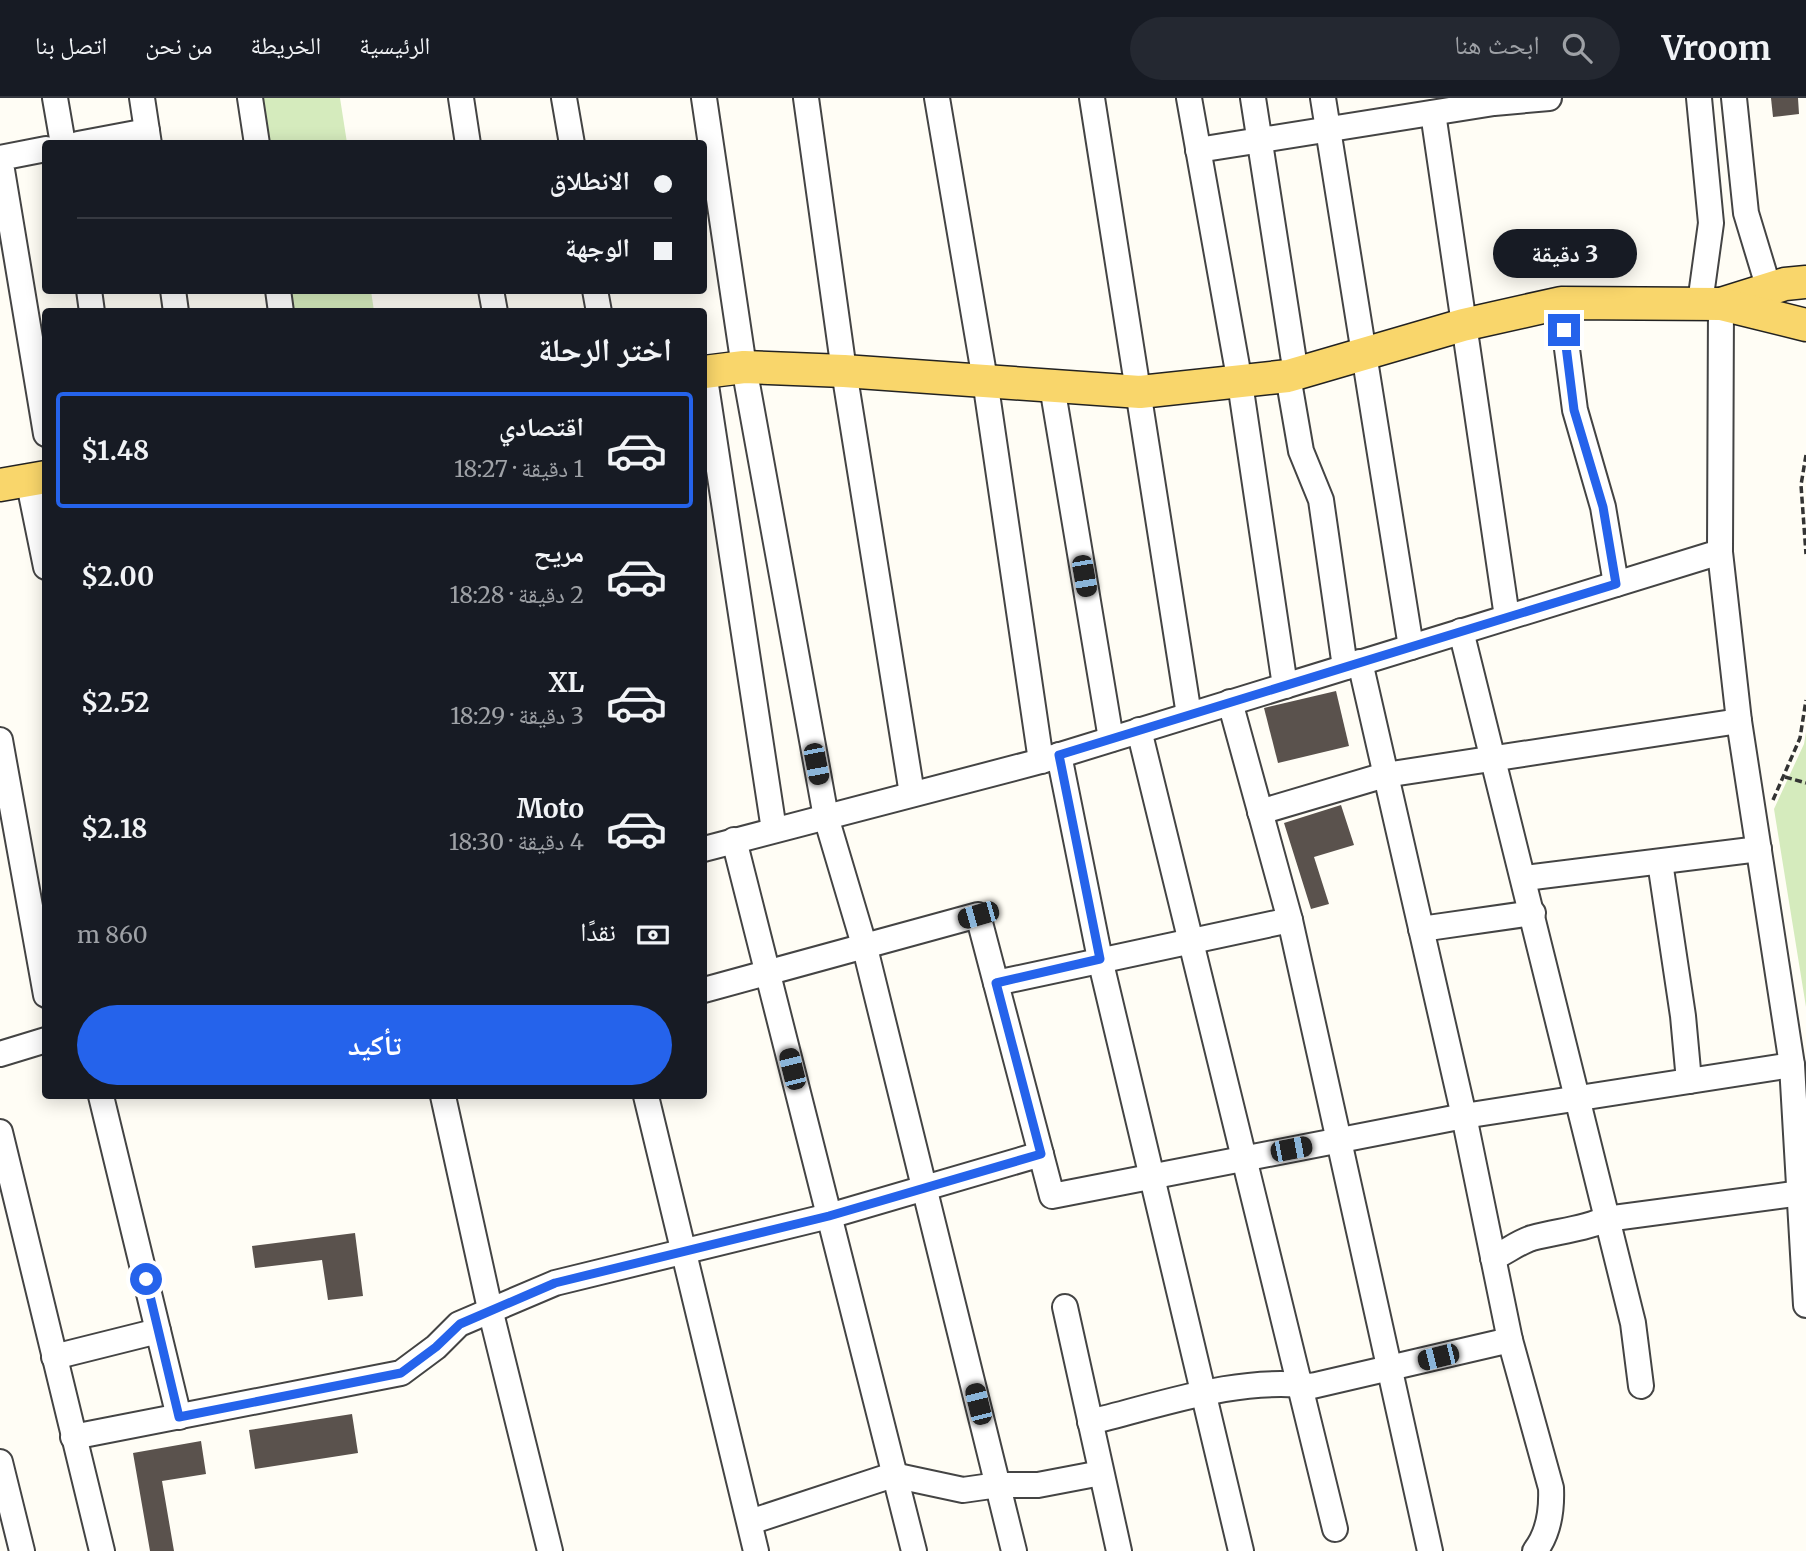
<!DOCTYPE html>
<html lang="ar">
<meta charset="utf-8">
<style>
body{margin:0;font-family:Merriweather,"Noto Naskh Arabic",serif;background:#242831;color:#f1f3f6;direction:rtl;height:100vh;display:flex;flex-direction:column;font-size:26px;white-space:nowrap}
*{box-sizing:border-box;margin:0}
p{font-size:23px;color:#9ea1a6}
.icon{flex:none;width:38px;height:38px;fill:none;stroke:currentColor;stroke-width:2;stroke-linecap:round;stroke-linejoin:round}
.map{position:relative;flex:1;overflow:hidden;direction:ltr}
.panel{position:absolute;left:42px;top:210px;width:665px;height:791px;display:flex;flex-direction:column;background:#171b24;border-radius:7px;box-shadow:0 4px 18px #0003;direction:rtl}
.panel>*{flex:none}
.banner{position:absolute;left:42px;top:42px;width:665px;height:154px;border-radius:7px;box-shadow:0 4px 18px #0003;direction:rtl;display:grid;align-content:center;height:154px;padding:0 35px;background:#171b24}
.end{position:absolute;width:32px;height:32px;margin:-16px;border:9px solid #2563eb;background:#fff;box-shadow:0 0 0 4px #fff}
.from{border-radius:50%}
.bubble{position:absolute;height:49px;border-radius:24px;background:#171b24;box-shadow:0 4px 18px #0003;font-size:23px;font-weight:700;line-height:49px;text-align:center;direction:rtl}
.car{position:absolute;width:21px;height:42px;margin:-21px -10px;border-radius:9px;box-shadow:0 0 5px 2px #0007;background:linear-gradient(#222 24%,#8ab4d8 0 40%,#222 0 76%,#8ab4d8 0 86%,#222 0)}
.banner b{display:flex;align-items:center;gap:24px;height:66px;font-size:26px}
.banner b+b{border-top:2px solid #363941}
.banner i{width:18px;height:18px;background:#f1f3f6}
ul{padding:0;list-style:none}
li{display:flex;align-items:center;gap:21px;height:116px;margin:0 14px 10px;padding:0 21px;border:4px solid transparent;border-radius:7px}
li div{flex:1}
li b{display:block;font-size:26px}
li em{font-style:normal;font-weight:700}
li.active{border-color:#2563eb}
li>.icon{width:63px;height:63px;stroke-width:1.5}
h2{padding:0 35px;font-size:32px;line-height:84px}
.pay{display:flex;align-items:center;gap:18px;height:77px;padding:0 35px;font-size:26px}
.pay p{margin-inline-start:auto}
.action{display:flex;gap:14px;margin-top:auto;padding:14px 35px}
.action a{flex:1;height:80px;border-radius:42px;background:#2563eb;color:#fff;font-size:28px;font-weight:700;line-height:80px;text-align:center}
header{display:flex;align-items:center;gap:42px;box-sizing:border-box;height:98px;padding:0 35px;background:#171b24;border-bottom:2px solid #363941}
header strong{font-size:33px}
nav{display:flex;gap:38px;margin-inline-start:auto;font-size:24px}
.search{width:490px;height:63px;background:#242831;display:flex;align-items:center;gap:18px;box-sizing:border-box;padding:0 24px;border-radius:38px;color:#9ea1a6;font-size:26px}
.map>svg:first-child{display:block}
.green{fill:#d5ebbd}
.building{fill:#5a524d}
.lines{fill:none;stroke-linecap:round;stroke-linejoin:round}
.minor-casing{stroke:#444;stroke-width:28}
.major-casing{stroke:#222;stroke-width:35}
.path{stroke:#333;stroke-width:3.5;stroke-dasharray:7 3.5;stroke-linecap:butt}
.minor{stroke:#fff;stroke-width:24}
.major{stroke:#f9d66b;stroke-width:32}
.route{stroke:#2563eb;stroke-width:9}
</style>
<header>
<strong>Vroom</strong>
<div class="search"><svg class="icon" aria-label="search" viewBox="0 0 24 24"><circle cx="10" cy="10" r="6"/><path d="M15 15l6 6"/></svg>ابحث هنا</div>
<nav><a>الرئيسية</a><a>الخريطة</a><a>من نحن</a><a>اتصل بنا</a></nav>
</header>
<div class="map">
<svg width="1806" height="1453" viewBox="0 0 1806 1453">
<rect width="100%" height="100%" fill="#fffdf5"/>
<!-- green -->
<g class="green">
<path d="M 250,0 L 340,0 L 347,45 L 257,45 Z"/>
<path d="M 278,193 L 371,193 L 374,213 L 281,213 Z"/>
<path d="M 1806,634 L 1806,909 L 1774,711 L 1804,646 Z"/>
</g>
<!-- building -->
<g class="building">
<path d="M 1771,0 L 1798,0 L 1799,16 L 1773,19 Z"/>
<path d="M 1336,593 L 1349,648 L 1278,665 L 1264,610 Z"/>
<path d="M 1341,707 L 1354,747 L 1314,759 L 1329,806 L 1311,811 L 1284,725 Z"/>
<path d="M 355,1135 L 363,1198 L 328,1202 L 322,1162 L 255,1170 L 252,1148 Z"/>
<path d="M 352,1316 L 358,1355 L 255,1371 L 249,1332 Z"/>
<path d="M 201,1343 L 206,1376 L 162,1383 L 174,1453 L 150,1453 L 133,1355 Z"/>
</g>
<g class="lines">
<!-- minor casing -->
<g class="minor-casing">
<g id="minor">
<path d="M 55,0 L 63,46"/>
<path d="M 142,0 L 149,46"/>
<path d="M 250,0 L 257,46"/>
<path d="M 461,0 L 468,46"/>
<path d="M 564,0 L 572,46"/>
<path d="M 704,0 L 744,269 L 826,719 L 865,850 L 1014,1453"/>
<path d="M 806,0 L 844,273 L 912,696"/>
<path d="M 937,0 L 985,282 L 1041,663"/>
<path d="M 1092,0 L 1189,617"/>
<path d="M 1189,0 L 1240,285 L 1285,588"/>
<path d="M 1253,0 L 1296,276"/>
<path d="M 1323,0 L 1411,549"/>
<path d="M 1699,0 L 1711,125 L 1700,205"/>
<path d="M 1734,0 L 1746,115 L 1769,191"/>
<path d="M 1433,15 L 1507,519"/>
<path d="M 78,46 L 147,33"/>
<path d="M 46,51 L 0,60 L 46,336"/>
<path d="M 1198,52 L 1494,5 L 1549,0"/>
<path d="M 89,192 L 92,214"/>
<path d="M 173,192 L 176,214"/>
<path d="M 278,192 L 281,214"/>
<path d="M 491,192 L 495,214"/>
<path d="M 595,192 L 599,214"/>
<path d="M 1561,205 L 1575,312 L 1603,409 L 1616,486"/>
<path d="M 704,274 L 774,732"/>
<path d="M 1288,278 L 1301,353 L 1321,402 L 1345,569"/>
<path d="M 1052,288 L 1111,641"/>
<path d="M 28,381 L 46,469"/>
<path d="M 1720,454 L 1739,623 L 1792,967 L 1806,1207"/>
<path d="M 1461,533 L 1633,1225 L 1641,1288"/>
<path d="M 1360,564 L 1464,1018 L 1510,1242 L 1551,1390 C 1552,1413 1549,1435 1535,1453"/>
<path d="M 1230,604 L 1290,822 L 1430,1453"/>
<path d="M 1139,632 L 1335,1431"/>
<path d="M 0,642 L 46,897"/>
<path d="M 1059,657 L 1100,861 L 1241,1453"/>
<path d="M 1260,714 L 1385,677 L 1739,623"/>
<path d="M 734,742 L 914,1453"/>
<path d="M 704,751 L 1041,663 L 1720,454 L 1721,206"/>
<path d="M 1660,764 L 1683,918 L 1689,983"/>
<path d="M 1525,780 L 1759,751"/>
<path d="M 1421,831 L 1533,815"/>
<path d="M 996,885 L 1290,822"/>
<path d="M 704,892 L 978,817 L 1052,1098 L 1464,1018 L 1792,967"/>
<path d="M 0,956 L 46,942"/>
<path d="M 101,998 L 179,1319"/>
<path d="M 443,998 L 490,1211 L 550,1453"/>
<path d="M 646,998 L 756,1453"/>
<path d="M 0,1034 L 102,1453"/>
<path d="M 1493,1160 C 1506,1154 1519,1144 1532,1140 C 1557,1133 1582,1132 1606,1121 L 1801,1095"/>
<path d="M 1065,1209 L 1119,1453"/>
<path d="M 54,1259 L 158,1233"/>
<path d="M 1090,1324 C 1161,1307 1238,1278 1312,1288 L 1510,1242"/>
<path d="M 73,1339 L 401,1275 L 436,1249 L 459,1226 L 555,1185 L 829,1118 L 1041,1056"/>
<path d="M 0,1364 L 22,1453"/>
<path d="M 750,1424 L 893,1377 L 963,1392 L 998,1387 L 1038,1387 L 1101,1375"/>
</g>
</g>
<!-- major casing -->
<g class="major-casing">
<g id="major">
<path d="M 1721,206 L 1785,186 L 1806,184"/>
<path d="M 704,274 L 744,269 L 844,273 L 1140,294 L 1288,278 L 1463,227 L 1561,205 L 1721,206 L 1806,227"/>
<path d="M 0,387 L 46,379"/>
</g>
</g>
<!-- path -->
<g class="path">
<path d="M 1806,357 L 1801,387 L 1806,456"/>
<path d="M 1785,679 L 1806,685"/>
<path d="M 1773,702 L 1800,640 L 1806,602"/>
</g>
<!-- minor -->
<use href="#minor" class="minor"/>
<!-- major -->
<use href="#major" class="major"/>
</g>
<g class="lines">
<!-- route -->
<path class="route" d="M 146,1181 L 179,1319 L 401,1275 L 436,1249 L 460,1226 L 555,1185 L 829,1118 L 1041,1056 L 996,885 L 1100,861 L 1059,657 L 1616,486 L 1603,409 L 1574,312 L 1564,232"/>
</g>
</svg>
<i class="end from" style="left:146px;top:1181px"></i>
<i class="end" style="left:1564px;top:232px"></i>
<div class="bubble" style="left:1493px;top:131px;width:144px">3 دقيقة</div>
<i class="car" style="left:1084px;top:478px;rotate:170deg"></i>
<i class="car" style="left:816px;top:666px;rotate:169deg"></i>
<i class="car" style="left:978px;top:817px;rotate:254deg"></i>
<i class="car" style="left:792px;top:971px;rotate:346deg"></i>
<i class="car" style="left:1291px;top:1051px;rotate:79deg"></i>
<i class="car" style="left:1438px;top:1259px;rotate:256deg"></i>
<i class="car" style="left:978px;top:1306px;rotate:346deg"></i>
<div class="banner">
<b><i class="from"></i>الانطلاق</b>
<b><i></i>الوجهة</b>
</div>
<section class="panel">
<h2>اختر الرحلة</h2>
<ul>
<li class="active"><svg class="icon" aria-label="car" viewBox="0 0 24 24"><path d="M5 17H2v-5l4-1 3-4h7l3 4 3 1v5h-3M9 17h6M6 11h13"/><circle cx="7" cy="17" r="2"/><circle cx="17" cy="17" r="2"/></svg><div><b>اقتصادي</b><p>1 دقيقة · 18:27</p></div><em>$1.48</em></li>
<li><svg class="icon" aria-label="car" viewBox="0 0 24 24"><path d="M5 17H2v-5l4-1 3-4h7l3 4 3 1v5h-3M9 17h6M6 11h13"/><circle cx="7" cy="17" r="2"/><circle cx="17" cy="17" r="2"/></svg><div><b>مريح</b><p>2 دقيقة · 18:28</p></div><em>$2.00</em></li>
<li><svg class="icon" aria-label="car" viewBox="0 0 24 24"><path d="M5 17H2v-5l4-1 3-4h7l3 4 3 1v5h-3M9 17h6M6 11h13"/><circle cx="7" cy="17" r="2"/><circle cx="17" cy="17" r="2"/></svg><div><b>XL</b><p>3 دقيقة · 18:29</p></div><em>$2.52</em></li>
<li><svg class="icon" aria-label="car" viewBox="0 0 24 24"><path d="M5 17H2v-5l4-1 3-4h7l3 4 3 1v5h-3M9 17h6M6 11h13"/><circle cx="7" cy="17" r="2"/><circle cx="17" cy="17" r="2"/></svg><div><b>Moto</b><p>4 دقيقة · 18:30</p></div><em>$2.18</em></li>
</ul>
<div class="pay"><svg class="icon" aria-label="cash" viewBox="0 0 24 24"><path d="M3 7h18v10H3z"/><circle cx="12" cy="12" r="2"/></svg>نقدًا<p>860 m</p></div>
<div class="action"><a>تأكيد</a></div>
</section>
</div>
